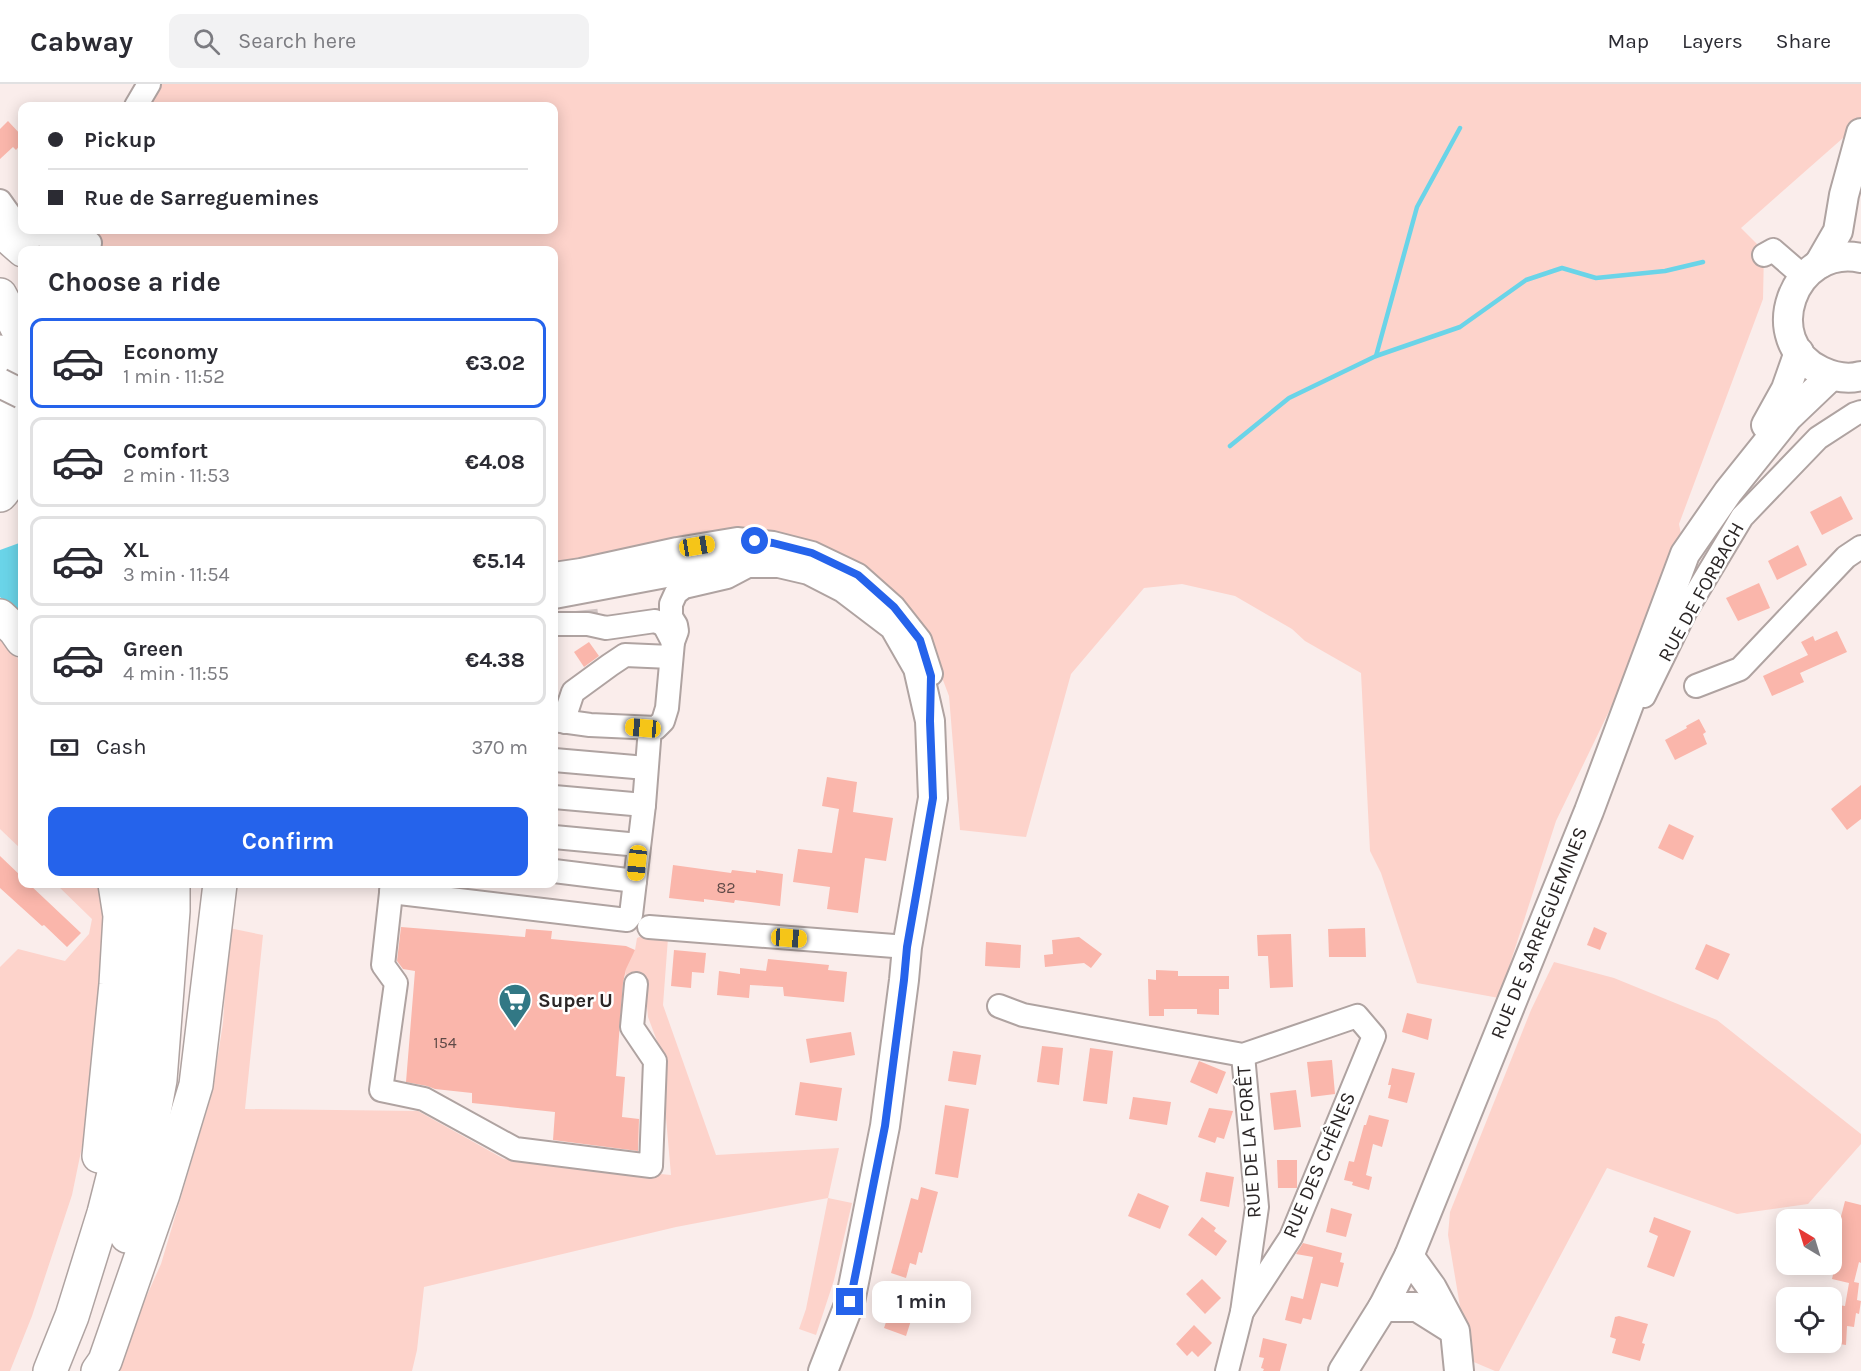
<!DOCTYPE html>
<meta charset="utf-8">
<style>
body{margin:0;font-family:Karla,sans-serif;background:#f2f2f3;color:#2b2b33;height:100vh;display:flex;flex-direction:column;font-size:22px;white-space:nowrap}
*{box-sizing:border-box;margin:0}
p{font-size:20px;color:#7c7c81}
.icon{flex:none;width:33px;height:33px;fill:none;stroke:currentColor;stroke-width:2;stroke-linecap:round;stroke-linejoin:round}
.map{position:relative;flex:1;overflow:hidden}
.sheet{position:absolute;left:18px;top:162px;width:540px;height:642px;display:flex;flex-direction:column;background:#fff;border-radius:12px;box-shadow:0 3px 15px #0003}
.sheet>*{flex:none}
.guide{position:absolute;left:18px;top:18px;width:540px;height:132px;border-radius:12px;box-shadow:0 3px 15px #0003;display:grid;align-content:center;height:132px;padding:0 30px;background:#fff}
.needle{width:39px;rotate:322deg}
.controls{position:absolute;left:1776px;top:1125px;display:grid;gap:12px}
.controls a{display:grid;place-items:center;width:66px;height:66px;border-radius:12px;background:#fff;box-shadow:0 3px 15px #0003;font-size:30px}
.end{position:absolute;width:27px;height:27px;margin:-14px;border:8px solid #2563eb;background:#fff;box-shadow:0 0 0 3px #fff}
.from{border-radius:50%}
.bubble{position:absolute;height:42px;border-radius:12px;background:#fff;box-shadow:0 3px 15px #0003;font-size:20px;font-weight:700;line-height:42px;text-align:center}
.car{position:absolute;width:18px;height:36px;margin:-18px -9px;border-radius:8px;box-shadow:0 0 4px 2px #0007;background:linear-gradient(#f5c518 24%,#345 0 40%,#f5c518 0 76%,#345 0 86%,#f5c518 0)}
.guide b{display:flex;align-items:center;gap:21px;height:57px;font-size:22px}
.guide b+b{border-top:2px solid #e1e1e2}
.guide i{width:15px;height:15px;background:#2b2b33}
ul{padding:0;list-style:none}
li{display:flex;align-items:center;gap:18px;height:90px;margin:0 12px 9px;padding:0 18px;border:3px solid #e1e1e2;border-radius:12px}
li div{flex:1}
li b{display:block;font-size:22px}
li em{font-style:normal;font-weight:700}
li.current{border-color:#2563eb}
li>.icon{width:54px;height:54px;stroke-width:1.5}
h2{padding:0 30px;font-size:27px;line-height:72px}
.pay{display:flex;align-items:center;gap:15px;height:66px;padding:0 30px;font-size:22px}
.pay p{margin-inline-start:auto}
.action{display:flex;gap:12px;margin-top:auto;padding:12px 30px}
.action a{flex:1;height:69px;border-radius:12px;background:#2563eb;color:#fff;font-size:24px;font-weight:700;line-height:69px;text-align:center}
header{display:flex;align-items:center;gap:36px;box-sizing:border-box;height:84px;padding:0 30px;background:#fff;border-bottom:2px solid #e1e1e2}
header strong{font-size:28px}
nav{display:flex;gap:33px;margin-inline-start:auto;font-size:21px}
.search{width:420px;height:54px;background:#f2f2f3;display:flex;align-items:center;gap:15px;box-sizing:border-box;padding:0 21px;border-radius:12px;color:#7c7c81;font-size:22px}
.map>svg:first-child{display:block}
.green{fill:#fdd3cb}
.water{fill:#6ad4e8}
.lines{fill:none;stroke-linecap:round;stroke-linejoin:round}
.stream{stroke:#6ad4e8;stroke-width:4.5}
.building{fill:#fab6ab}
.minor-tunnel{stroke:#d1c5c4;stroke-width:22;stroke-dasharray:22 11;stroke-linecap:butt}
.minor-casing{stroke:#afa3a1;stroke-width:26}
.major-casing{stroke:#afa3a1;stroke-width:32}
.highway-casing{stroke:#afa3a1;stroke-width:36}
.minor{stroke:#fff;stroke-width:22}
.major{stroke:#fff;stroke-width:28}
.highway{stroke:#fff;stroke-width:33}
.major-bridge-casing{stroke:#afa3a1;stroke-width:32;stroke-linecap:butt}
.major-bridge{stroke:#fff;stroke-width:28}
.route{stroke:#2563eb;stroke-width:8}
.labels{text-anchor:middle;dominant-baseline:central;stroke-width:5;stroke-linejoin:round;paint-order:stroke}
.number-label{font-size:16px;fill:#5f4a47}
.street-label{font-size:20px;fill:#2b2626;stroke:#fff}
.poi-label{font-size:20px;font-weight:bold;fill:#2b2626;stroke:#fff;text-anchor:start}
</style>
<header>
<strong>Cabway</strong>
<div class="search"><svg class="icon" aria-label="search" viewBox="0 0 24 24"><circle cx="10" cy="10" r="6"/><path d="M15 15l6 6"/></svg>Search here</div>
<nav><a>Map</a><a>Layers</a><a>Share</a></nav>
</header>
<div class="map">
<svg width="1861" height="1287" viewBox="0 0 1861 1287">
<rect width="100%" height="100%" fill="#faedeb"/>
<!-- green -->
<g class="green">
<path d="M 152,0 L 1861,0 L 1861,49 L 1843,54 L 1741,144 L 1764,167 L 1763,215 L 1679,440 L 1685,470 L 1556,737 L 1499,914 L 1417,899 L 1381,789 L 1370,767 L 1361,589 L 1305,557 L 1292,545 L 1235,512 L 1182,500 L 1144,504 L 1071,590 L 1026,753 L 960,746 L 949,612 L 930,562 L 866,490 L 554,484 L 554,166 L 93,166 L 90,159 L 90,146 L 554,146 L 554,22 L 137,22 Z"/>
<path d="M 0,552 L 22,580 L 22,766 L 0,745 Z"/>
<path d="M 56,800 L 105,800 L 107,810 L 92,1014 L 72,1111 L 32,1232 L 10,1287 L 0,1287 L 0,883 L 18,865 L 65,877 L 89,850 L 92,835 Z"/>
<path d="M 229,844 L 263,851 L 245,1025 L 418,1027 L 504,1075 L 671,1091 L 660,965 L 648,933 L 645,901 L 625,898 L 626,881 L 635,866 L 637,854 L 647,850 L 668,854 L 663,921 L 716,1071 L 839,1064 L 828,1114 L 852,1119 L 834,1196 L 816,1251 L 799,1245 L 806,1225 L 828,1114 L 676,1143 L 424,1203 L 417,1266 L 412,1287 L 113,1287 L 161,1180 L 212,1009 L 223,939 Z"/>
<path d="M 1554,878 L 1614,894 L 1717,936 L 1861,1050 L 1861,1060 L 1808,1120 L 1737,1130 L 1607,1084 L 1499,1287 L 1495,1287 L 1469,1276 L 1448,1151 L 1450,1128 L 1531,926 Z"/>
</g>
<!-- water -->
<path class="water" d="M 22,458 L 22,535 L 0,513 L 0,466 Z"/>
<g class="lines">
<!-- stream -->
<g class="stream">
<path d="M 1376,272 L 1460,243 L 1526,196 L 1562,184 L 1596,194 L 1665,187 L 1703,178"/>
<path d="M 1230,362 L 1289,314 L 1376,272 L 1417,123 L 1460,44"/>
</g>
</g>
<!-- building -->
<g class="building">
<path d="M 8,37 L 22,52 L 22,59 L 16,66 L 13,63 L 0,75 L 0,45 Z"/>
<path d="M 1841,412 L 1853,435 L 1822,451 L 1810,428 Z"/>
<path d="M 1798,461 L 1807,481 L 1777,496 L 1768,477 Z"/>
<path d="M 1759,499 L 1770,524 L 1738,537 L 1726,514 Z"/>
<path d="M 1837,547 L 1847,568 L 1800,589 L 1804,598 L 1772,612 L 1763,592 L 1808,571 L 1801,558 L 1813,552 L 1815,557 Z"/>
<path d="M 589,558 L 599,572 L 584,583 L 574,568 Z"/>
<path d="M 1699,635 L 1706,648 L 1703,650 L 1707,660 L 1675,676 L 1665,656 L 1687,644 L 1686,642 Z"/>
<path d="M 827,693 L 857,698 L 853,728 L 893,734 L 886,777 L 865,774 L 858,829 L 827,825 L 830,803 L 793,798 L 798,765 L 832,769 L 839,725 L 822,722 Z"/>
<path d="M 1861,701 L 1861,735 L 1847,746 L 1831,725 Z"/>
<path d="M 1669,740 L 1694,752 L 1683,776 L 1658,764 Z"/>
<path d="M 0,772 L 22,793 L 22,800 L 29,800 L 81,849 L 67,863 L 44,841 L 42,842 L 0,804 Z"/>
<path d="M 673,781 L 731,789 L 732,786 L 756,789 L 756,786 L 783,790 L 780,822 L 735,816 L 734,819 L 704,815 L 704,818 L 669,814 Z"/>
<path d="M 401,843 L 525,853 L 526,845 L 552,847 L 551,855 L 626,862 L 635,866 L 626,885 L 623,899 L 616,992 L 625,993 L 622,1033 L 639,1035 L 638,1067 L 553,1056 L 555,1028 L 472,1019 L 472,1009 L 435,1005 L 427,1002 L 406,998 L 415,887 L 403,885 L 397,877 Z"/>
<path d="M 1594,843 L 1607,849 L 1600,866 L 1587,861 Z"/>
<path d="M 1365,844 L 1366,873 L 1329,873 L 1328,845 Z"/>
<path d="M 1291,850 L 1293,903 L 1270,904 L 1268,872 L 1258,872 L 1257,851 Z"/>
<path d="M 1079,853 L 1102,870 L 1091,884 L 1084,879 L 1045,883 L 1044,871 L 1053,870 L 1052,856 Z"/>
<path d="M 986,858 L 1021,861 L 1020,884 L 985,882 Z"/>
<path d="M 1706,860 L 1730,870 L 1718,896 L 1695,885 Z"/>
<path d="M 674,866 L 706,869 L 704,889 L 692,888 L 691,904 L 671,902 Z"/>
<path d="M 768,875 L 829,881 L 828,886 L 847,888 L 844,918 L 784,912 L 783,903 L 750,901 L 749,914 L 717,911 L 719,887 L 740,890 L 740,884 L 766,887 Z"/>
<path d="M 1156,886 L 1178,887 L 1178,892 L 1229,892 L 1229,905 L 1219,905 L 1219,931 L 1197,930 L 1197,925 L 1164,925 L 1164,932 L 1149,932 L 1148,895 L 1156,896 Z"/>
<path d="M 1407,929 L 1432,935 L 1428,956 L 1402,948 Z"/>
<path d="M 851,948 L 855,971 L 810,979 L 806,955 Z"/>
<path d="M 1042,962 L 1063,964 L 1059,1001 L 1037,998 Z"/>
<path d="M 1090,964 L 1113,967 L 1107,1020 L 1083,1017 Z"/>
<path d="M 953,967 L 981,971 L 976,1001 L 948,997 Z"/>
<path d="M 1332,976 L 1335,1010 L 1311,1013 L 1307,978 Z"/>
<path d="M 1199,977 L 1226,988 L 1217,1010 L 1190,998 Z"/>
<path d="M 1392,984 L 1415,989 L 1407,1019 L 1388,1014 L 1391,1001 L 1388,1001 Z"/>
<path d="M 800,998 L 842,1004 L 837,1037 L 795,1031 Z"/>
<path d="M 1296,1006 L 1301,1043 L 1274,1046 L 1270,1009 Z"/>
<path d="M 1133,1013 L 1171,1018 L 1167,1041 L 1129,1035 Z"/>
<path d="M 945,1021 L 969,1025 L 958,1094 L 935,1090 Z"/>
<path d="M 1209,1024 L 1233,1027 L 1224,1055 L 1217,1053 L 1215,1059 L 1198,1053 Z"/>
<path d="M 1369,1031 L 1389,1036 L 1382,1063 L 1373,1060 L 1366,1091 L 1372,1093 L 1369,1106 L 1352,1101 L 1353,1098 L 1344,1096 L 1349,1077 L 1354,1078 L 1364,1041 L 1366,1041 Z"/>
<path d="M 1277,1076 L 1297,1076 L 1297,1104 L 1278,1104 Z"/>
<path d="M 1206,1088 L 1234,1093 L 1229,1123 L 1200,1117 Z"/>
<path d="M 921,1103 L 938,1108 L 922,1169 L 919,1168 L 916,1181 L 910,1179 L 906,1194 L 891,1189 L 911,1114 L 918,1116 Z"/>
<path d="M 1138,1109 L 1169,1122 L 1160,1145 L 1128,1132 Z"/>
<path d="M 1845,1117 L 1861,1121 L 1861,1179 L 1859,1178 L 1854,1198 L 1859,1199 L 1857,1216 L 1861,1217 L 1859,1230 L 1856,1229 L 1854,1243 L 1847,1242 L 1846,1261 L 1832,1259 L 1832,1220 L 1845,1222 L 1849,1199 L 1832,1195 L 1842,1150 L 1837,1148 Z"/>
<path d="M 1331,1124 L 1352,1130 L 1346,1153 L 1326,1148 Z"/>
<path d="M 1202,1133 L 1216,1144 L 1214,1147 L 1227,1157 L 1216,1172 L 1188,1151 Z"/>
<path d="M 1654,1133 L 1691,1147 L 1674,1193 L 1647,1183 L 1658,1152 L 1649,1148 Z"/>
<path d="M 1303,1159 L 1342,1169 L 1340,1178 L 1344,1179 L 1338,1203 L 1321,1199 L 1311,1236 L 1303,1234 L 1301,1240 L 1285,1236 L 1291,1212 L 1303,1215 L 1313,1173 L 1296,1170 Z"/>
<path d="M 1202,1195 L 1221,1214 L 1205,1230 L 1186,1210 Z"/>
<path d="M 896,1209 L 911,1214 L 908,1222 L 915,1224 L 906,1252 L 884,1244 Z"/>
<path d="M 1619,1232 L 1648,1240 L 1642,1259 L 1645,1260 L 1640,1277 L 1612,1269 L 1616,1255 L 1610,1253 L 1615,1233 Z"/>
<path d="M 1194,1241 L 1212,1259 L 1198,1273 L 1192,1267 L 1187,1272 L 1176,1260 Z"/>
<path d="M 1263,1254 L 1287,1260 L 1280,1287 L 1263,1287 L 1264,1285 L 1261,1284 L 1264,1274 L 1259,1273 Z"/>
</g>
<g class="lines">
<!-- minor-tunnel -->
<path class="minor-tunnel" d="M 583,493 L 588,540"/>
<!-- minor casing -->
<g class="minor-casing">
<g id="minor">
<path d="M 136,22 L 149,0"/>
<path d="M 0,117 L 12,134 L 22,140"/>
<path d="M 32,146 C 53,158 66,158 90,159"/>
<path d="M 1764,171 L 1773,166 L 1803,192"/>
<path d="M 554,490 L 581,486 L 677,465 L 737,455 L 773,459 L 812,469 L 858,491 L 894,523 L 920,556 L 931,590"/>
<path d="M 554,540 L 588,540 L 606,544 L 655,537 L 664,541 L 673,558"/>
<path d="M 1696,602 L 1740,585 L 1846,473 L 1861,463"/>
<path d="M 1644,612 L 1685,528 L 1742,433 L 1818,354 L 1855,330 L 1861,328"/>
<path d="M 554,636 L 590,641 L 656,644 L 663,637 L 667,624 L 673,558 L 677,547 L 676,541 L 671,533 L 671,520 L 676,509 L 684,503 L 727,493 L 746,483"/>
<path d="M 565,638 L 566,629 L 573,608 L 610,581 L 625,571 L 671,573"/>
<path d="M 554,676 L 646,684"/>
<path d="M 554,713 L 644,721"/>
<path d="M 554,753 L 639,761"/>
<path d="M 554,787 L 635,797"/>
<path d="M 392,800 L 383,881 L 396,899 L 381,1006 L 424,1015 L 515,1065 L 651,1082 L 655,977 L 632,943 L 636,900"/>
<path d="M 391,808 L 627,836 L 631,831 L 644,721 L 650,644"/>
<path d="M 649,843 L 907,863"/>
<path d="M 999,922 L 1023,931 L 1243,971 L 1357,932 L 1374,952 L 1291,1153 L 1242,1228"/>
<path d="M 1227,1287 L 1242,1228 L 1257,1123 L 1243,971"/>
</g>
</g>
<!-- major casing -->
<g class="major-casing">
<g id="major">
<path d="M 1861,174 C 1793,160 1758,257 1821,287 C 1834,293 1847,296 1861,292"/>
<path d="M 1819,180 L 1838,147 L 1844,111 L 1861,49"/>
<path d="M 1766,341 L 1786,305 L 1799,268"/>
<path d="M 554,510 L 703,482 L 742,479 L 779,479 L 809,486 L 844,504 L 894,542 L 918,584 L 930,637 L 933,714 L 907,863 L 904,896 L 885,1042 L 850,1218 L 823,1287"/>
<path d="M 1409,1172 L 1432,1204 L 1455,1247 L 1459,1287"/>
<path d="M 1383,1223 L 1417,1223 L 1452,1245"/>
<path d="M 1343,1287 L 1383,1223 L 1409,1172 L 1589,727 L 1685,470 L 1728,408 L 1788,333 L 1831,292"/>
</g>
</g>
<!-- highway casing -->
<g class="highway-casing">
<g id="highway">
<path d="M 0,146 L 23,166"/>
<path d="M 0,211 L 22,253"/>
<path d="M 0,268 L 22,315"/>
<path d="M 0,303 C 5,314 12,327 14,339 C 18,361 17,394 0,411"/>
<path d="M 0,532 L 15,546 L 22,556"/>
<path d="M 99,1072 L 116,900 L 120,832 L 115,800"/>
<path d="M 127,1152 L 137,1121 L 160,996 L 173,827 L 173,800"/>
<path d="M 50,1287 L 72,1232 L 104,1129 L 122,1058 L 133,993 L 145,827 L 144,800"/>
<path d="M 98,1287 L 105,1277 L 163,1110 L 196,1001 L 220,800"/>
</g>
</g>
<!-- minor -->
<use href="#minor" class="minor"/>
<!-- major -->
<use href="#major" class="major"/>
<!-- highway -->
<use href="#highway" class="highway"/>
<!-- major-bridge casing -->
<g class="major-bridge-casing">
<path id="major-bridge" d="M 0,299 L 22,310"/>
</g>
<!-- major-bridge -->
<use href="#major-bridge" class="major-bridge"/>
</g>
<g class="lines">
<!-- route -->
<path class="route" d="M 755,457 L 773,459 L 812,469 L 858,491 L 894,523 L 920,556 L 931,592 L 930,637 L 933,714 L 907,863 L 904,896 L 885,1042 L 850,1218"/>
</g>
<!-- icons -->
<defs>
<g id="supermarket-pin" transform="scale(1.725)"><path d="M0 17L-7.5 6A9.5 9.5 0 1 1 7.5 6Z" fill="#327885" stroke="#fff"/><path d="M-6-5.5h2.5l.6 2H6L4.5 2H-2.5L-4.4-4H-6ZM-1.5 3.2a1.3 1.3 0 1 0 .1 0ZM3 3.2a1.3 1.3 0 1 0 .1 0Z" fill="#fff"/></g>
</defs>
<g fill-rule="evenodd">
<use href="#supermarket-pin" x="515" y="916"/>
</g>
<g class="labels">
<!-- number labels -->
<g class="number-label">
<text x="726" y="803">82</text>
<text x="445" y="958">154</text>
</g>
<!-- street labels -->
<g class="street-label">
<text transform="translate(1701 508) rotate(-61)">RUE DE FORBACH</text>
<text transform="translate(1539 849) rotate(-68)">RUE DE SARREGUEMINES</text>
<text transform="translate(1249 1058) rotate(-94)">RUE DE LA FORÊT</text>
<text transform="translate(1319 1081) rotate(-67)">RUE DES CHÊNES</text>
</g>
<!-- poi labels -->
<g class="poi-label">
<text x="538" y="916">Super U</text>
</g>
</g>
</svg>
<div class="controls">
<a><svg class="needle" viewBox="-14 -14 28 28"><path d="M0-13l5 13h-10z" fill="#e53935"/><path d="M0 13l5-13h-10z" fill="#7c7c81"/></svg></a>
<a><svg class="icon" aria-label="locate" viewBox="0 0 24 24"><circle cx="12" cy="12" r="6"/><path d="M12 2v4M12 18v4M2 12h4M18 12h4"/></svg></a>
</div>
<i class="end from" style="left:755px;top:457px"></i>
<i class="end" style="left:850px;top:1218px"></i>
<div class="bubble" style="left:872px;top:1197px;width:99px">1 min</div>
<i class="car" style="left:697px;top:462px;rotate:81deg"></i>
<i class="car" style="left:643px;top:644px;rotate:275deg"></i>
<i class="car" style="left:637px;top:779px;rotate:186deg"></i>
<i class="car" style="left:789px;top:854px;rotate:94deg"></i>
<div class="guide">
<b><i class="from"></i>Pickup</b>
<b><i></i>Rue de Sarreguemines</b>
</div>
<section class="sheet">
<h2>Choose a ride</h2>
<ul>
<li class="current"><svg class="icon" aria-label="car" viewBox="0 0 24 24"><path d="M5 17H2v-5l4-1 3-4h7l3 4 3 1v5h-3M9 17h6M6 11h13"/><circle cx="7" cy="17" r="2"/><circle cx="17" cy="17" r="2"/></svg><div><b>Economy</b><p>1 min · 11:52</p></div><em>€3.02</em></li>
<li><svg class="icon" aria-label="car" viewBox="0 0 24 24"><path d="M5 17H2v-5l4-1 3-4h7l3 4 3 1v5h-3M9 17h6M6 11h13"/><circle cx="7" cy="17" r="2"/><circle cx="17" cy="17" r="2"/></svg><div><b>Comfort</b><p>2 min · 11:53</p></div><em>€4.08</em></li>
<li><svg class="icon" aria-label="car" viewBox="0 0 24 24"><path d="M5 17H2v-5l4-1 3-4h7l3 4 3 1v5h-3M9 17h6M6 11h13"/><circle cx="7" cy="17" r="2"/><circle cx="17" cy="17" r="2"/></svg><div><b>XL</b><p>3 min · 11:54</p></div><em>€5.14</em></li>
<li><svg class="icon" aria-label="car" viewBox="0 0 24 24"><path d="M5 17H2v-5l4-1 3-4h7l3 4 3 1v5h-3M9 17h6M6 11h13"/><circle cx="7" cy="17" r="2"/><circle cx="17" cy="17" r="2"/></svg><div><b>Green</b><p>4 min · 11:55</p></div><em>€4.38</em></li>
</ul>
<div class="pay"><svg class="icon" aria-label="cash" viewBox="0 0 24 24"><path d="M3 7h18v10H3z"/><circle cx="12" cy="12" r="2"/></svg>Cash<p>370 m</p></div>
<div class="action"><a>Confirm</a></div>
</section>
</div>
